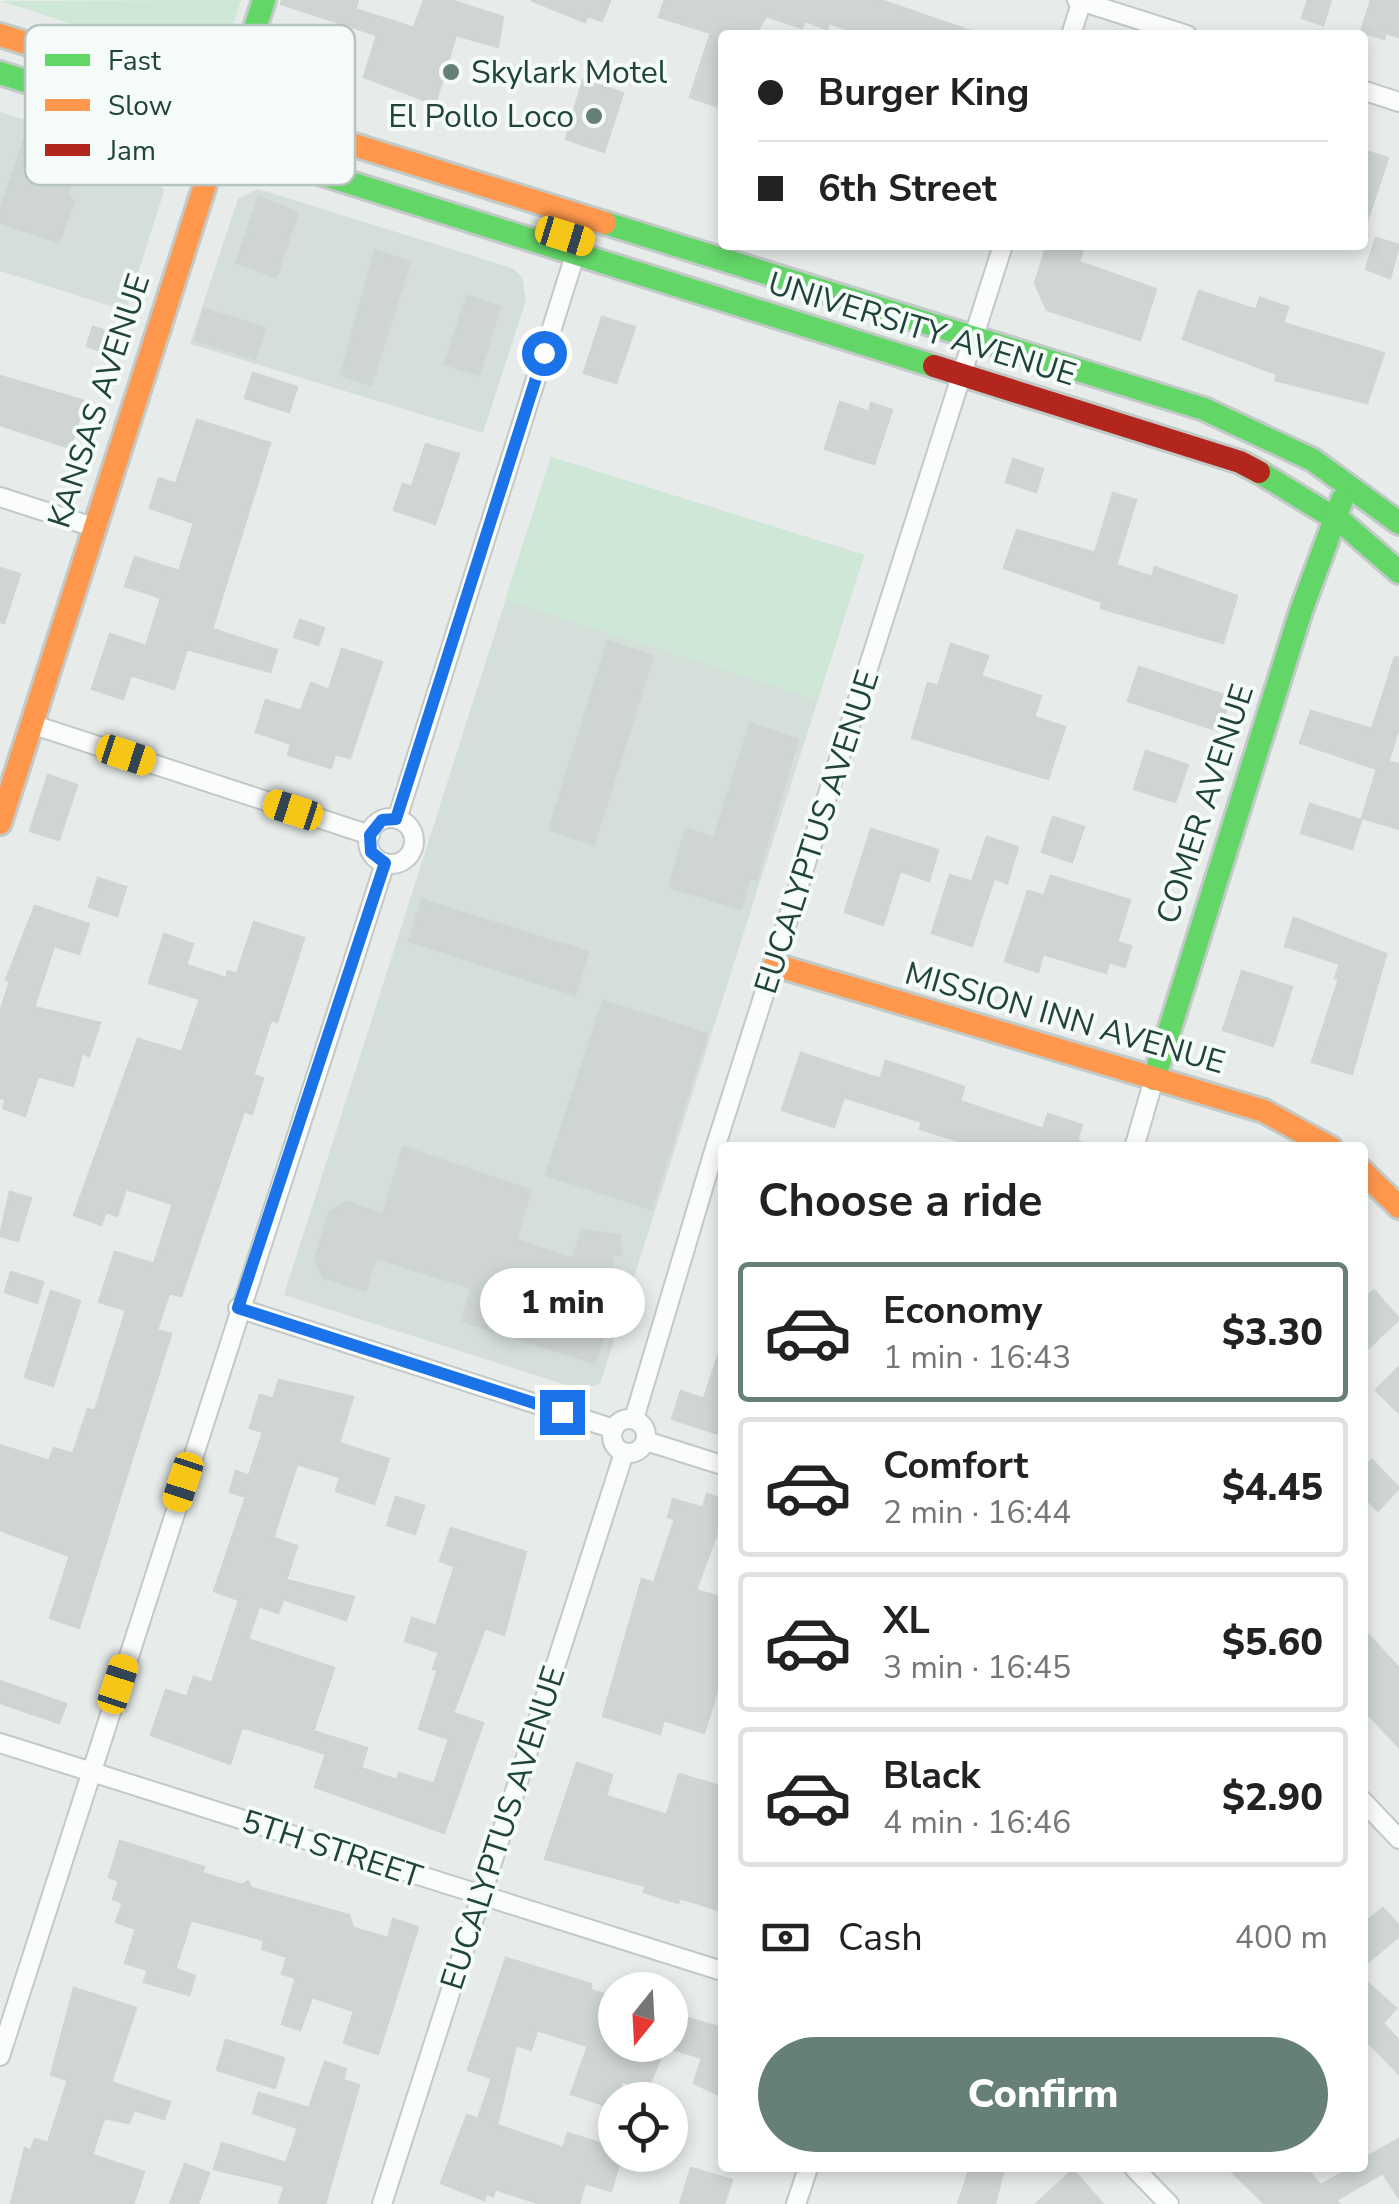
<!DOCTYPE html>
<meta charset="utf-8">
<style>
body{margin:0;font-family:"Nunito Sans",sans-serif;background:#f6f6f6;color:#222;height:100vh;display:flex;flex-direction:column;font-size:38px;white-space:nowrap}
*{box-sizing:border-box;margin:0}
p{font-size:32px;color:#767676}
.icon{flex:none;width:55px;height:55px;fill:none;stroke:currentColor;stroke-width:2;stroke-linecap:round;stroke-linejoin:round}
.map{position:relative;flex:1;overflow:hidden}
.panel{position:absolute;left:718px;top:1142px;width:650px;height:1030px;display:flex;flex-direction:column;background:#fff;border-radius:10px;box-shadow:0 5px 15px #0003}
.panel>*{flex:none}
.guide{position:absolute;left:718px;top:30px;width:650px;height:220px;border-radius:10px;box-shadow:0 5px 15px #0003;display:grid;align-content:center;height:220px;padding:0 40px;background:#fff}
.needle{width:65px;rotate:198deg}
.tools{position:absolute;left:598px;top:1972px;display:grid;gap:20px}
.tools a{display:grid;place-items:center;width:90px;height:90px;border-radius:50%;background:#fff;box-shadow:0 5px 15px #0003;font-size:50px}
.end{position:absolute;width:45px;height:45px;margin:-22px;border:12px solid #1a73e8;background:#fff;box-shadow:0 0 0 5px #fff}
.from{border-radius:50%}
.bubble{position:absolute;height:70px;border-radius:35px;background:#fff;box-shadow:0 5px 15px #0003;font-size:32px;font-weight:800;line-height:70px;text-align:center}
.car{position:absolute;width:30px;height:60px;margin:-30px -15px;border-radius:12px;box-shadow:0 0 8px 2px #0007;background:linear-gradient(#f5c518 24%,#345 0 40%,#f5c518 0 76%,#345 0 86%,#f5c518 0)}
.guide b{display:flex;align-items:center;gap:35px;height:95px;font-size:38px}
.guide b+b{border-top:2px solid #e0e0e0}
.guide i{width:25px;height:25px;background:#222}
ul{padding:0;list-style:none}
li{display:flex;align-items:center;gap:30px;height:140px;margin:0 20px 15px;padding:0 20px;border:5px solid #e0e0e0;border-radius:10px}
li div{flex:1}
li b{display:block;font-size:38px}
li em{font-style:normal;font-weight:800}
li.active{border-color:#667f78}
li>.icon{width:90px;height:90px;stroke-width:1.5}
h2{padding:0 40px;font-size:45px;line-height:120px}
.pay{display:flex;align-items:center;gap:25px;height:110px;padding:0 40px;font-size:38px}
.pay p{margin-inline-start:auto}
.action{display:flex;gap:20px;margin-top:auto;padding:20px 40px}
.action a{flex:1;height:115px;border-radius:60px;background:#667f78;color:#fff;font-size:40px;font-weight:800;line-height:115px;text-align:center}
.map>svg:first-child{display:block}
.built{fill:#d4dfda}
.green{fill:#cfe7d6}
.building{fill:#cfd5d3;stroke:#cfd5d3;stroke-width:2.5}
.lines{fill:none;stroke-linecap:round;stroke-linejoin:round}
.street-casing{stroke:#c4c9c7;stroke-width:22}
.fast-casing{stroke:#c2cac7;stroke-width:28}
.slow-casing{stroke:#c2cac7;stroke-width:28}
.jam-casing{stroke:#c2cac7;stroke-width:28}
.street{stroke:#fbfcfc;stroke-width:18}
.fast{stroke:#63d668;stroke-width:22}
.slow{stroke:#ff974d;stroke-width:22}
.jam{stroke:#b3261e;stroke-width:22}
.route{stroke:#1a73e8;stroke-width:12}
.poi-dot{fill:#667f78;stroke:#f5fbf8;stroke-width:4}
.labels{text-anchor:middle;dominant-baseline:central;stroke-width:8;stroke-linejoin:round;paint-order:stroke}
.poi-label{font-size:32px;fill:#21443a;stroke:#f5fbf8;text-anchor:start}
.street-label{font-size:32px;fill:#21443a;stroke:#f5fbf8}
.key{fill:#f5fbf8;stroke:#b5c4bf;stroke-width:2.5}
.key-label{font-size:28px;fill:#21443a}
</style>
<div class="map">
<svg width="1399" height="2204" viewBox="0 0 1399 2204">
<rect width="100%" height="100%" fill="#e7ecea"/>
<!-- built -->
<g class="built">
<path d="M 0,112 L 153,160 L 164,191 L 126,311 L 0,271 Z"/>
<path d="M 258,189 L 512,268 L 522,277 L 526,300 L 483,433 L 190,344 L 238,199 Z"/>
<path d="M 551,457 L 864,555 L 600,1384 L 579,1389 L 284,1295 Z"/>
</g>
<!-- green -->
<g class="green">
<path d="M 241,0 L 221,63 L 209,67 L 0,1 Z"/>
<path d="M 551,457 L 864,555 L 818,700 L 505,600 Z"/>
</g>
<!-- building -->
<g class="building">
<path d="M 282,0 L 358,0 L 355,9 L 414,28 L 424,0 L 450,0 L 503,17 L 498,47 L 456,35 L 435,104 L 364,77 L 377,35 L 281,4 Z"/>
<path d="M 531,0 L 610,0 L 602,21 L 587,16 L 585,22 Z"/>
<path d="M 665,0 L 880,0 L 970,31 L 970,35 L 866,35 L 829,23 L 827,29 L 805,21 L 802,28 L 766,16 L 755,35 L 722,35 L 722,108 L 690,97 L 711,33 L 659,17 Z"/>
<path d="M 1308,0 L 1331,0 L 1323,25 L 1302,18 Z"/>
<path d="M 1371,0 L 1399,0 L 1399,37 L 1386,33 L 1384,39 L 1361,32 Z"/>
<path d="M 583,80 L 623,93 L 604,152 L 566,139 Z"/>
<path d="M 25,137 L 82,159 L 67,196 L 74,201 L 59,242 L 0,223 L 0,210 Z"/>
<path d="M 1362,150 L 1388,158 L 1366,224 L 1362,224 Z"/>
<path d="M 259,197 L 298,213 L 276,277 L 236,263 Z"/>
<path d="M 1376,238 L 1399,245 L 1390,278 L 1366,269 Z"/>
<path d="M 1047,245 L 1084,245 L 1079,262 L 1156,289 L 1140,340 L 1047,310 L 1035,283 Z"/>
<path d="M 375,250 L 410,262 L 371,385 L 341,375 Z"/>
<path d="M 1199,291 L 1256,310 L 1260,298 L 1288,307 L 1283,323 L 1384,353 L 1367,403 L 1275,380 L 1277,374 L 1183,339 Z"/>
<path d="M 467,296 L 500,307 L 479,375 L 445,364 Z"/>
<path d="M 204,309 L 265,328 L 255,359 L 195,340 Z"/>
<path d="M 602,317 L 635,327 L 616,383 L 584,373 Z"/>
<path d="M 93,327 L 116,334 L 110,354 L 87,346 Z"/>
<path d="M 253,373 L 297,387 L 289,412 L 245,398 Z"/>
<path d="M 0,376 L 85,401 L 70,448 L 0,425 Z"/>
<path d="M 840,402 L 869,412 L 871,403 L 892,410 L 874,464 L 825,449 Z"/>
<path d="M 197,420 L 270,443 L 212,629 L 277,650 L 270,672 L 187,649 L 174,689 L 131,675 L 123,699 L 92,689 L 110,634 L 146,646 L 161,598 L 125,586 L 135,557 L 179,571 L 194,523 L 150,508 L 159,478 L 176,484 Z"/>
<path d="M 426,444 L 459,454 L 435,524 L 394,510 L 403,484 L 412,487 Z"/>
<path d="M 1013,459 L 1043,469 L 1036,492 L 1006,482 Z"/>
<path d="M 1113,493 L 1136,500 L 1116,565 L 1152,577 L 1155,567 L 1237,596 L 1223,643 L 1101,608 L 1102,602 L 1004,568 L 1017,530 L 1095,553 Z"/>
<path d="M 0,568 L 20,574 L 4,623 L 0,622 Z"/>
<path d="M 300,620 L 324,628 L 318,645 L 294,637 Z"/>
<path d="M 608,641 L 653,656 L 594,844 L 549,830 Z"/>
<path d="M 951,644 L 988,656 L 981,676 L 1041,696 L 1034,717 L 1065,727 L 1048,779 L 912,738 L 928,683 L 938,686 Z"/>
<path d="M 342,649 L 382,662 L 350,758 L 335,754 L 331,768 L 288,755 L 291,744 L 256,732 L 266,700 L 301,711 L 311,683 L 329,690 Z"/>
<path d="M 1395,657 L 1399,658 L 1399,728 L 1388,762 L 1399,764 L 1399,829 L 1362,818 L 1377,769 L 1300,743 L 1311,711 L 1372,729 Z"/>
<path d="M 1139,667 L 1230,697 L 1219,731 L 1128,701 Z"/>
<path d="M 750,724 L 798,739 L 756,880 L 750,879 L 741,909 L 669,887 L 686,829 L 714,838 Z"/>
<path d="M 1146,751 L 1188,765 L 1175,802 L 1134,789 Z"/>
<path d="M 48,775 L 77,785 L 59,840 L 30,831 Z"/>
<path d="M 1310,804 L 1361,820 L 1352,849 L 1301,833 Z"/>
<path d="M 1053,817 L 1084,827 L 1072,862 L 1042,852 Z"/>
<path d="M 871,829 L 938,850 L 929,881 L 900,871 L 883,925 L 845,912 Z"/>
<path d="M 987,837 L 1018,847 L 1007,883 L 994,878 L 972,946 L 932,933 L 950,875 L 972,882 Z"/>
<path d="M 1051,876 L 1130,900 L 1117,942 L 1131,946 L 1125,967 L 1109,962 L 1106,973 L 1043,954 L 1038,972 L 1005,961 L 1028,891 L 1044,896 Z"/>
<path d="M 98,878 L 126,887 L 117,916 L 89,907 Z"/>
<path d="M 422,900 L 588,952 L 575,995 L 409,941 Z"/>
<path d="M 35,906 L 89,924 L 79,954 L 54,946 L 34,1007 L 100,1023 L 89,1056 L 82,1053 L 73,1086 L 38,1076 L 25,1116 L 3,1108 L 6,1099 L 0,1098 L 0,1013 L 10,981 L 6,980 Z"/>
<path d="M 1294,918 L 1386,954 L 1352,1074 L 1312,1062 L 1339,979 L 1335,978 L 1340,964 L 1285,946 Z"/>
<path d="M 254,922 L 304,938 L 277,1022 L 271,1020 L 253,1075 L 263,1078 L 252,1114 L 244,1111 L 181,1296 L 169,1293 L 157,1330 L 171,1334 L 79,1628 L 50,1618 L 70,1556 L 0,1530 L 0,1445 L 49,1461 L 54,1448 L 73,1454 L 88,1409 L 95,1411 L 126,1310 L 99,1302 L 115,1252 L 154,1264 L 173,1204 L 126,1189 L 117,1216 L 106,1212 L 101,1225 L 74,1215 L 138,1039 L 182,1052 L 200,999 L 149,983 L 164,934 L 193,944 L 186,965 L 226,978 L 228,971 L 237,974 Z"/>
<path d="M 1242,971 L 1292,987 L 1273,1046 L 1223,1030 Z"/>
<path d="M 603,1001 L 707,1034 L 651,1209 L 546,1175 Z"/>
<path d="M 801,1053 L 880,1079 L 886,1061 L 921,1072 L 964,1087 L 960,1101 L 1043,1129 L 1048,1114 L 1082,1125 L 1077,1140 L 1090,1148 L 968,1148 L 969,1144 L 920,1129 L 922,1122 L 844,1097 L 834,1127 L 782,1110 Z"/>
<path d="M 403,1147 L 531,1190 L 516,1240 L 573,1259 L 582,1230 L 620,1236 L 621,1255 L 613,1255 L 613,1323 L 607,1323 L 595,1363 L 462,1321 L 472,1288 L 376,1258 L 365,1290 L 324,1278 L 315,1259 L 329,1212 L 347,1202 L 383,1214 Z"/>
<path d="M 10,1192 L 31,1198 L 18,1241 L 0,1236 Z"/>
<path d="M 11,1272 L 43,1282 L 37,1303 L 5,1292 Z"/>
<path d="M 1374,1290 L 1399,1319 L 1362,1354 L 1362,1301 Z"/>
<path d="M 51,1291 L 80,1301 L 53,1386 L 25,1377 Z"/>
<path d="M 719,1353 L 722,1354 L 722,1435 L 672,1419 L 681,1391 L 704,1399 Z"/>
<path d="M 1399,1367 L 1399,1413 L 1376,1390 Z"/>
<path d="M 279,1380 L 353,1397 L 339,1443 L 389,1459 L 374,1504 L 336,1491 L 340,1477 L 297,1464 L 273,1538 L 297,1546 L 286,1580 L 354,1597 L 346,1620 L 283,1599 L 278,1613 L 259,1606 L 248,1639 L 334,1668 L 313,1731 L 367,1748 L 361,1768 L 397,1780 L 399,1773 L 434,1784 L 449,1739 L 419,1729 L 438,1670 L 433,1669 L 439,1652 L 405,1641 L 412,1618 L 436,1626 L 455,1566 L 440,1561 L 451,1528 L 526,1552 L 504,1635 L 485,1628 L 453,1713 L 483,1723 L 444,1833 L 315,1787 L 326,1754 L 242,1727 L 230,1764 L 151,1735 L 166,1690 L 187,1697 L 194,1677 L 212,1683 L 239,1600 L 214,1591 L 246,1497 L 230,1492 L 236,1471 L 249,1476 L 263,1432 L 250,1428 L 260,1395 L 273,1399 Z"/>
<path d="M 1372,1460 L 1399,1488 L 1378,1511 L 1362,1494 L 1362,1469 Z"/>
<path d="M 707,1494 L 722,1499 L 722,1519 L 696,1590 L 722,1598 L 722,1675 L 704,1733 L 664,1720 L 660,1734 L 603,1716 L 642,1579 L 654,1583 L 675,1519 L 668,1517 L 673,1499 L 703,1508 Z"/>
<path d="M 396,1497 L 424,1506 L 415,1534 L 387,1525 Z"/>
<path d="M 1362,1628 L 1399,1668 L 1399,1747 L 1362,1708 Z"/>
<path d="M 0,1681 L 66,1704 L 59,1723 L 0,1703 Z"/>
<path d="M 577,1763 L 612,1775 L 606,1796 L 667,1815 L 679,1774 L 722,1787 L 722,1911 L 680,1898 L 678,1903 L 644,1892 L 646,1886 L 545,1859 Z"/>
<path d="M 120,1841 L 204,1867 L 202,1873 L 242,1885 L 248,1881 L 251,1888 L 349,1915 L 353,1928 L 388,1938 L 393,1919 L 418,1927 L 378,2054 L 344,2043 L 354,2011 L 312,1997 L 300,2030 L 282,2024 L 296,1978 L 282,1974 L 287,1957 L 262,1949 L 264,1940 L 191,1920 L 175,1969 L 195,1976 L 189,1995 L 144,1982 L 148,1970 L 125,1963 L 136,1929 L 116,1922 L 123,1903 L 113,1899 L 119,1881 L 109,1877 Z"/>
<path d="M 1383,1908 L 1399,1926 L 1399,1936 L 1362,1967 L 1362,1925 Z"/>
<path d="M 506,1958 L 591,1984 L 591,1990 L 615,1998 L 615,2045 L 666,2045 L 647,2090 L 622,2081 L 613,2108 L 571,2094 L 588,2046 L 537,2030 L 531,2050 L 516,2045 L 497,2125 L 563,2148 L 568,2133 L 615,2148 L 615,2155 L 622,2155 L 611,2191 L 585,2183 L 579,2204 L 541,2204 L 495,2189 L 493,2196 L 486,2193 L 484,2200 L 441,2183 L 467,2115 L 478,2119 L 492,2078 L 468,2070 Z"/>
<path d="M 1362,1978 L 1396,2008 L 1383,2023 L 1399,2041 L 1399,2074 L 1362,2036 Z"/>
<path d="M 74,1988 L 136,2008 L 111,2082 L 170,2102 L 164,2119 L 134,2110 L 129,2123 L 104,2118 L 92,2155 L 144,2172 L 133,2204 L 11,2204 L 25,2148 L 31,2150 L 35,2139 L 48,2143 L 68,2080 L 51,2075 Z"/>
<path d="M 670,2013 L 722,2028 L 722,2096 L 694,2083 L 702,2058 L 670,2048 Z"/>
<path d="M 226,2040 L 284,2058 L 275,2088 L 217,2070 Z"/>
<path d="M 325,2062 L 346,2069 L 343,2080 L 359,2085 L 325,2204 L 279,2204 L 285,2186 L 214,2169 L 222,2143 L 286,2163 L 298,2128 L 253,2113 L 259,2093 L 309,2108 Z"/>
<path d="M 1399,2139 L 1399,2198 L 1383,2173 L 1336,2200 L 1339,2204 L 1265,2204 L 1228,2168 L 1305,2168 L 1321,2185 L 1351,2168 L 1362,2168 L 1362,2160 Z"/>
<path d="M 185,2164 L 209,2173 L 198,2204 L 170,2204 Z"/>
<path d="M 691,2168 L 732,2180 L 724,2204 L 680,2204 Z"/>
<path d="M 974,2168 L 1004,2168 L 995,2204 L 958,2204 L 969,2171 Z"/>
<path d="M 1073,2170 L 1103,2204 L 1036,2204 Z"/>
</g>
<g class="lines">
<!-- street casing -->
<g class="street-casing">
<g id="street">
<path d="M 1077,0 L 1187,35"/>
<path d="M 1071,35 L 1082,0"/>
<path d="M 1362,90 L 1399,102"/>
<path d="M 0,497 L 93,527"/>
<path d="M 31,724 L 370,835"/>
<circle cx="391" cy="841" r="23"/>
<path d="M 397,819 L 575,255"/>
<path d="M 1134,1148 L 1154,1079"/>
<path d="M 238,1308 L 614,1429"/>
<circle cx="629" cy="1436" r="17"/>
<path d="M 634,1419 L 715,1148 L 1003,245"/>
<path d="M 646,1441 L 722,1465"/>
<path d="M 0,1743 L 722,1971"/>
<path d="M 1362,1800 L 1399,1839"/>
<path d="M 0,2056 L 385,863"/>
<path d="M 1134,2168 L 1169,2204"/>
<path d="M 382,2204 L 624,1453"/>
<path d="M 796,2204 L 808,2168"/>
</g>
</g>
<!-- fast casing -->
<g class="fast-casing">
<g id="fast">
<path d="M 0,73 L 934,366"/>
<path d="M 213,160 L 264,0"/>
<path d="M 605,223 L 1204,409 L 1313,460 L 1399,523"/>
<path d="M 1259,472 L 1344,524 L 1399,572"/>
<path d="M 1154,1079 L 1301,611 L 1342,500"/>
</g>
</g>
<!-- slow casing -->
<g class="slow-casing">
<g id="slow">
<path d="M 0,35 L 605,223"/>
<path d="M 0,823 L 213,160"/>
<path d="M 775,965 L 1264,1111 L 1331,1148"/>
<path d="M 1362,1171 L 1399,1207"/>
</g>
</g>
<!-- jam casing -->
<g class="jam-casing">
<path id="jam" d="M 934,366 L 1240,462 L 1259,472"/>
</g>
<!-- street -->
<use href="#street" class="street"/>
<!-- fast -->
<use href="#fast" class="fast"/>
<!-- slow -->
<use href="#slow" class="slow"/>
<!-- jam -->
<use href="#jam" class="jam"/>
</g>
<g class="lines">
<!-- route -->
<path class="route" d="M 544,353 L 396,819 L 382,820 L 370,835 L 371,852 L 385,863 L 238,1308 L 562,1412"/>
</g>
<!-- markers -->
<g class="poi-dot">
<circle cx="451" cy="72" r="10"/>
<circle cx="594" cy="116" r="10"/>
</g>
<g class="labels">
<!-- poi labels -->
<g class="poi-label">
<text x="471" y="72">Skylark Motel</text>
<text x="574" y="116" text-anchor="end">El Pollo Loco</text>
</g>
<!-- street labels -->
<g class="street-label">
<text transform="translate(922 329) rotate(17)">UNIVERSITY AVENUE</text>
<text transform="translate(99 401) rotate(-72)">KANSAS AVENUE</text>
<text transform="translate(1205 804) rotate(-72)">COMER AVENUE</text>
<text transform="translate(817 832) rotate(-72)">EUCALYPTUS AVENUE</text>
<text transform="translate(1065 1018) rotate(16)">MISSION INN AVENUE</text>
<text transform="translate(503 1828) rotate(-72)">EUCALYPTUS AVENUE</text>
<text transform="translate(332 1849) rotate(18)">5TH STREET</text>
</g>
</g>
<!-- legend -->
<rect x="25" y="25" width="330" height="160" rx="15" class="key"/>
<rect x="45" y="54" width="45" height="12" fill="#63d668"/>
<rect x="45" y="99" width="45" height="12" fill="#ff974d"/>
<rect x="45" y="144" width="45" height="12" fill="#b3261e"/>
<g class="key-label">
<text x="108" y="70">Fast</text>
<text x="108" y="115">Slow</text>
<text x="108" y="160">Jam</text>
</g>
</svg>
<div class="tools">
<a><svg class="needle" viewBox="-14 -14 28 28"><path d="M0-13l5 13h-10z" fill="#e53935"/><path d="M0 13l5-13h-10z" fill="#767676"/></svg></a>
<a><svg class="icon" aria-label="locate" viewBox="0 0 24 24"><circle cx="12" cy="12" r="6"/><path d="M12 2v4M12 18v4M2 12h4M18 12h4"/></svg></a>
</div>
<i class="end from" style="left:544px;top:353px"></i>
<i class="end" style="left:562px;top:1412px"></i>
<div class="bubble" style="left:480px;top:1268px;width:165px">1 min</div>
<i class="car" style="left:565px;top:236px;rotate:107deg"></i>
<i class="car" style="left:126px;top:755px;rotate:108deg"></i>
<i class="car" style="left:293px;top:810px;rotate:288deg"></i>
<i class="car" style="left:183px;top:1482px;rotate:198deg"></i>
<i class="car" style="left:118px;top:1684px;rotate:18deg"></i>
<div class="guide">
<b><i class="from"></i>Burger King</b>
<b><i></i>6th Street</b>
</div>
<section class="panel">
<h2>Choose a ride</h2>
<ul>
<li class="active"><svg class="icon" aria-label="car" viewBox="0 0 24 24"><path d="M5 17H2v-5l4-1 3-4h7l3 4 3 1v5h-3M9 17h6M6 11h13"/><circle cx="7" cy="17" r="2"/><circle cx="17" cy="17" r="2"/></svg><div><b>Economy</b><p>1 min · 16:43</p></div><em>$3.30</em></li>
<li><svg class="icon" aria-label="car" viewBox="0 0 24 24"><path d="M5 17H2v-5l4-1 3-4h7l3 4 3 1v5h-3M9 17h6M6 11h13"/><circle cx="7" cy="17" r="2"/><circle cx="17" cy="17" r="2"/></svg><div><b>Comfort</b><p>2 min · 16:44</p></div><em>$4.45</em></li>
<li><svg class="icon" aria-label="car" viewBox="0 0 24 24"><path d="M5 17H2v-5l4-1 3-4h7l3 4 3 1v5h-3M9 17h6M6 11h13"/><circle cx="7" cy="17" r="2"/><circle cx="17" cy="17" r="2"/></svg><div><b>XL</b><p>3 min · 16:45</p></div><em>$5.60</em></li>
<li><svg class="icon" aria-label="car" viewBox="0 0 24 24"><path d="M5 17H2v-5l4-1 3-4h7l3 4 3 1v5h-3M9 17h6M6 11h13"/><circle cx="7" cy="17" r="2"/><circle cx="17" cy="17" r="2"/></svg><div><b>Black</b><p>4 min · 16:46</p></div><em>$2.90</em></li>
</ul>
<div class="pay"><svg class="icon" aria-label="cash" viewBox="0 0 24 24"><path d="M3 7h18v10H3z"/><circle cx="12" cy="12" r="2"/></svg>Cash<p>400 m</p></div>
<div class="action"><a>Confirm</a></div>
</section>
</div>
